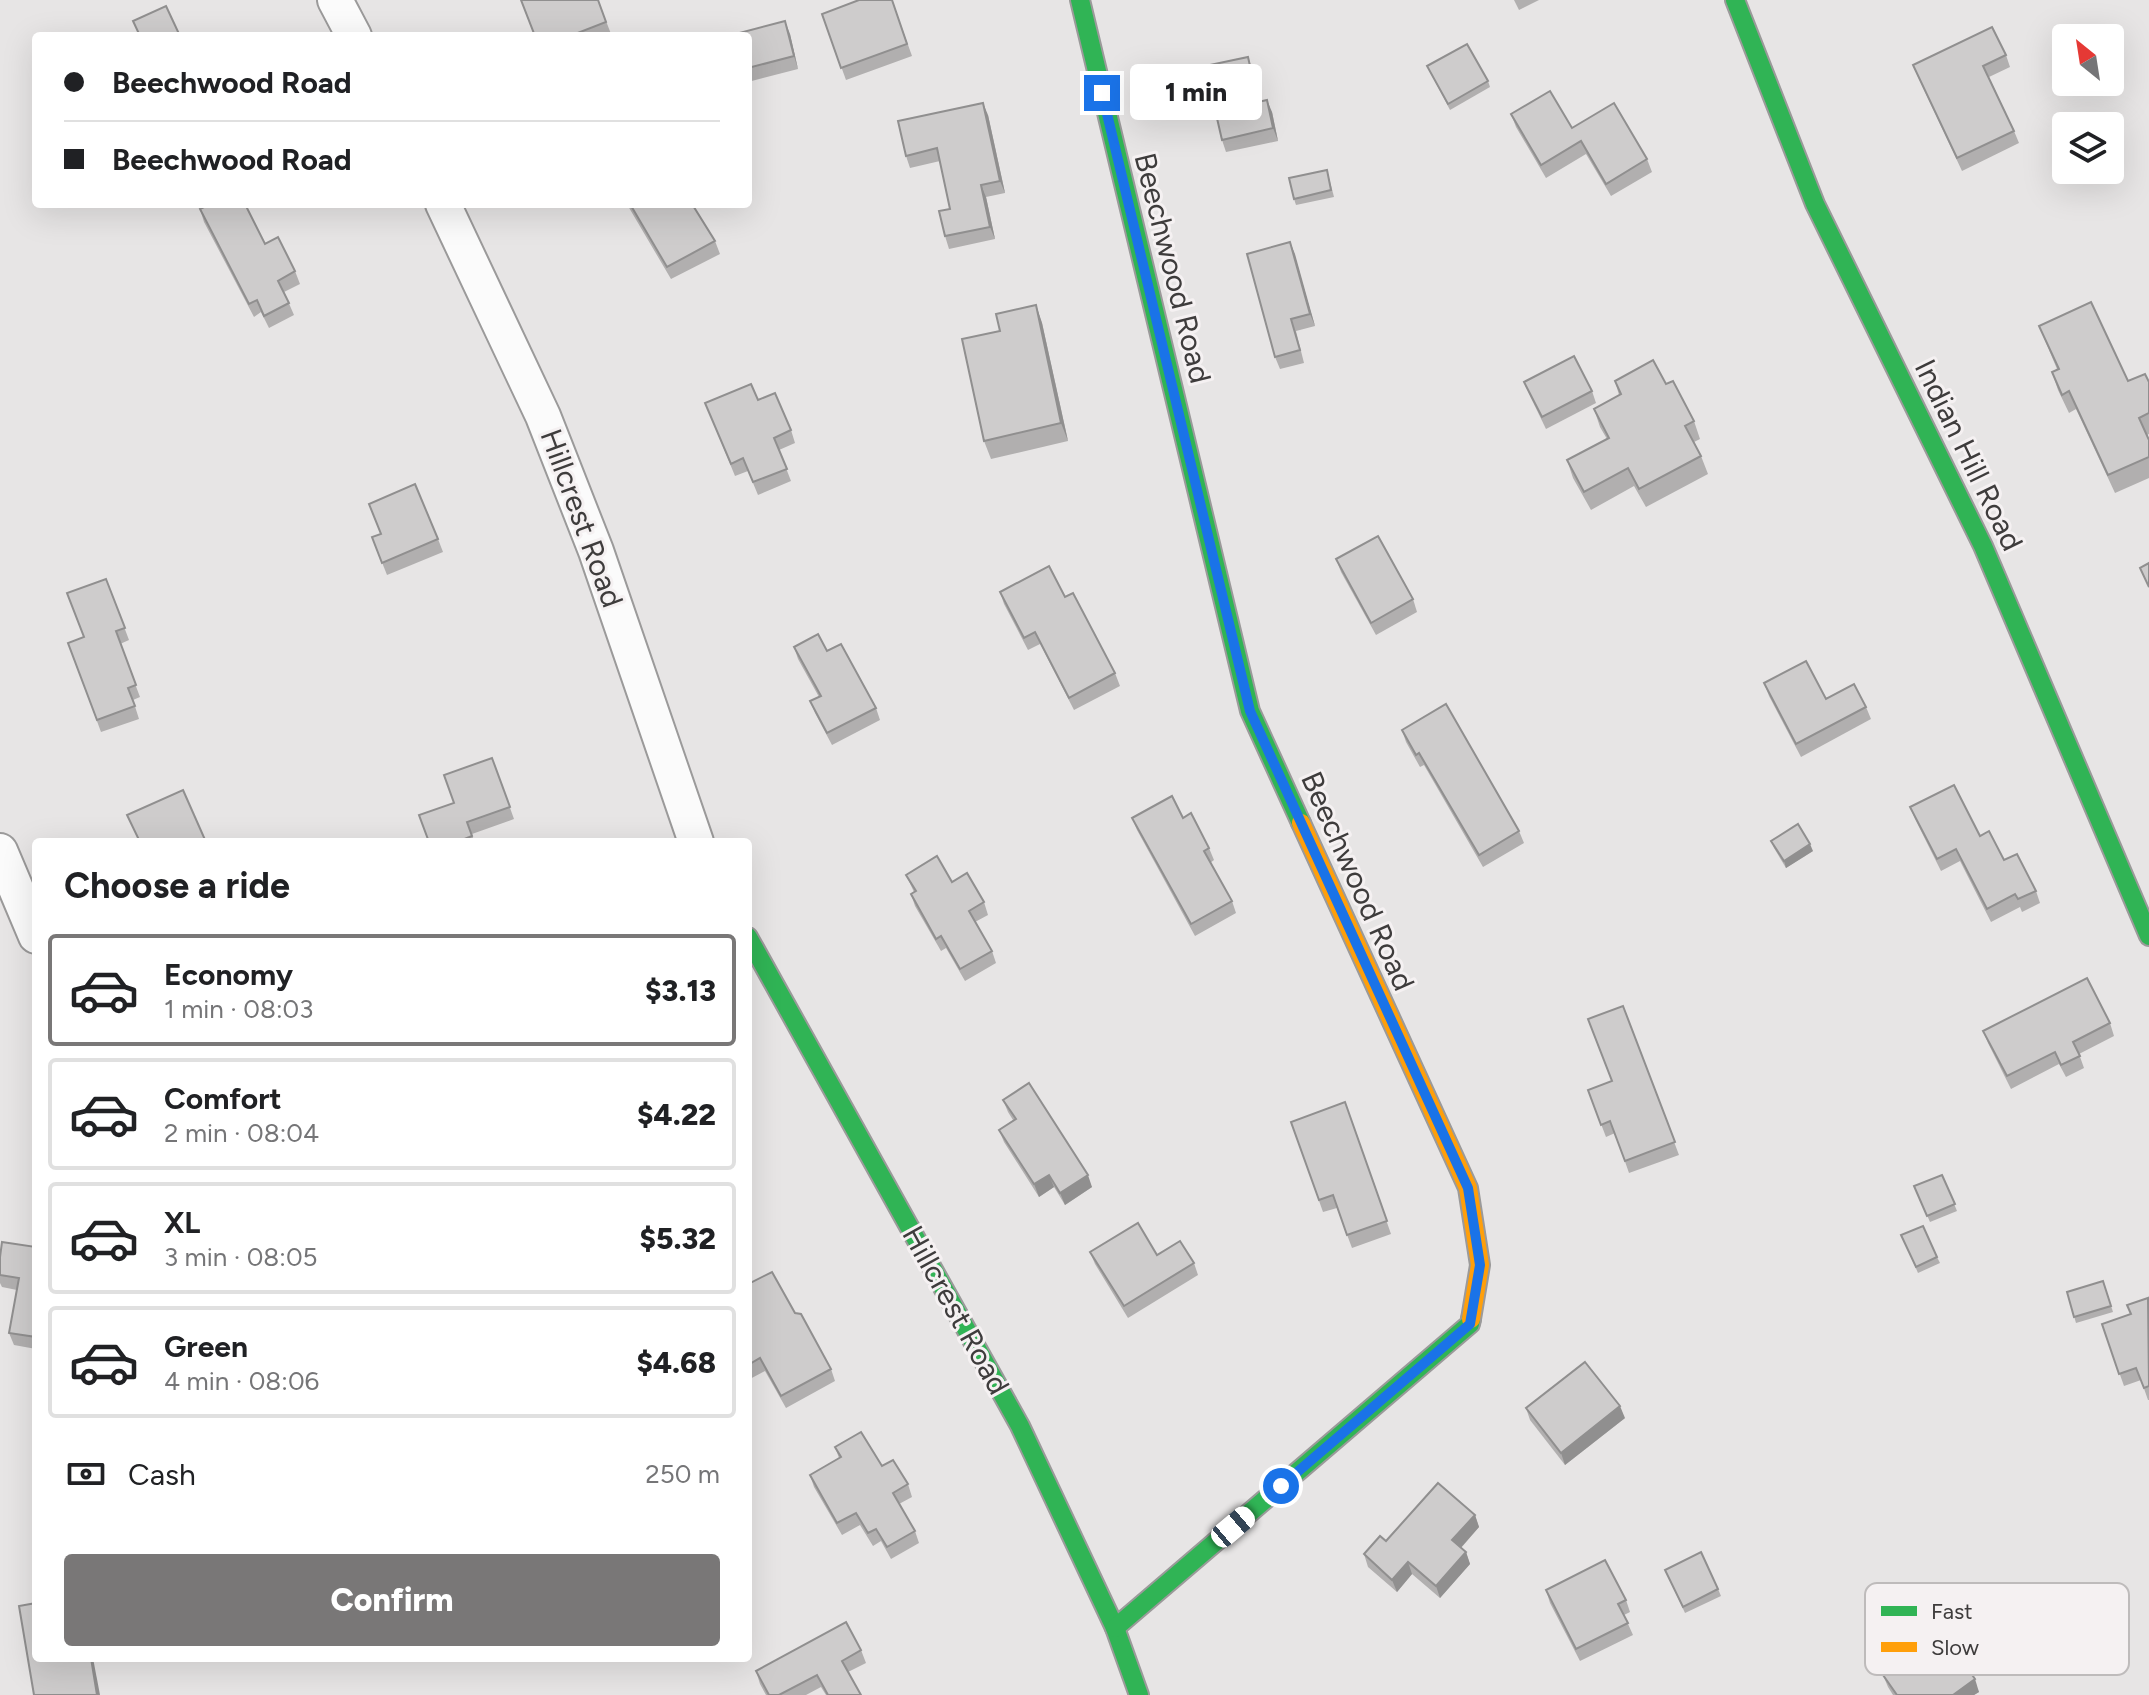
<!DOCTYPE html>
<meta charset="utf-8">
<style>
body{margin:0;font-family:Figtree,sans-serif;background:#f2f2f2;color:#202124;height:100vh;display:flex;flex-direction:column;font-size:30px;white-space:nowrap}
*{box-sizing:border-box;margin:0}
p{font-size:26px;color:#757577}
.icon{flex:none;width:44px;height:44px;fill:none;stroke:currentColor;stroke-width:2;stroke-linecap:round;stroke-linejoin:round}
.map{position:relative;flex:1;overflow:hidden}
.details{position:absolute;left:32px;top:838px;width:720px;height:824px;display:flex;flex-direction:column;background:#fff;border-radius:8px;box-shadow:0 8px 32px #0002}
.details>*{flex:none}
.hud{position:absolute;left:32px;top:32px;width:720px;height:176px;border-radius:8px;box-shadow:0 8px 32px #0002;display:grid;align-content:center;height:176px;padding:0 32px;background:#fff}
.needle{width:52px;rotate:330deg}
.fabs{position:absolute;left:2052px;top:24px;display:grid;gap:16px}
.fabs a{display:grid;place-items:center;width:72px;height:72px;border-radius:8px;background:#fff;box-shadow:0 8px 32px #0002;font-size:40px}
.end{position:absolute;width:36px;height:36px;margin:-18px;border:10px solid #1a73e8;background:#fff;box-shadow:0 0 0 4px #fff}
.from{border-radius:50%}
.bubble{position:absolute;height:56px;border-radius:8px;background:#fff;box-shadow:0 8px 32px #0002;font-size:26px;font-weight:800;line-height:56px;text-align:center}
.car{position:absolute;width:24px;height:48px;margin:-24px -12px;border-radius:10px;box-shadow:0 0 6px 2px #0007;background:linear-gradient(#fff 24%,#345 0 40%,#fff 0 76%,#345 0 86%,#fff 0)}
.hud b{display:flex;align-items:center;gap:28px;height:76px;font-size:30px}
.hud b+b{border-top:2px solid #e0e0e0}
.hud i{width:20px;height:20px;background:#202124}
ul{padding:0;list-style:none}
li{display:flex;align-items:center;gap:24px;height:112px;margin:0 16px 12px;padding:0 16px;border:4px solid #e0e0e0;border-radius:8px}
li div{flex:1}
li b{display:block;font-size:30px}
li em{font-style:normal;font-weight:800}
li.on{border-color:#797777}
li>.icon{width:72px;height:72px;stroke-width:1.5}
h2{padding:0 32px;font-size:36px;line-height:96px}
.pay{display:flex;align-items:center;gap:20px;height:88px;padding:0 32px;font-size:30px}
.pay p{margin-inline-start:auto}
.button{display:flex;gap:16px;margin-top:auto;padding:16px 32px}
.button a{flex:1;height:92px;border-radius:8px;background:#797777;color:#fff;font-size:32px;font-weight:800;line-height:92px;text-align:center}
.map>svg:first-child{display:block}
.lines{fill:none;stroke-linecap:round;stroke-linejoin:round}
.street-casing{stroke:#9b9a9a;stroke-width:38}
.fast-casing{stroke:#9b9a9a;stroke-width:22}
.slow-casing{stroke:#9b9a9a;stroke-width:22}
.street{stroke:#fbfbfb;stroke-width:34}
.fast{stroke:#30b455;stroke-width:18}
.slow{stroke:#ff9f0a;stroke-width:18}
.wall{fill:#b1afaf}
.shaded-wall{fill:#908f8f}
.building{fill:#cecccc;stroke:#908f8f;stroke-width:2}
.route{stroke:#1a73e8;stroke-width:10}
.labels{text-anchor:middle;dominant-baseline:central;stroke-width:6;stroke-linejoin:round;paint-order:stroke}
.street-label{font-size:30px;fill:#3e3c3c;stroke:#f5f1f2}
.key{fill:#f5f1f2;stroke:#bebbbb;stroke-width:2}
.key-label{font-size:22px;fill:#3e3c3c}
</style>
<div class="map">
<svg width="2149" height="1695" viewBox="0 0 2149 1695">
<rect width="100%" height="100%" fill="#e7e5e5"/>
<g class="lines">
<!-- street casing -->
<g class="street-casing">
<g id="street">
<path d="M 335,0 L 354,36"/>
<path d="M 443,204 L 543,416 L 596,551 L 696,842"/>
<path d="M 0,851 L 36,936"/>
</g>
</g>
<!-- fast casing -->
<g class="fast-casing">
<g id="fast">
<path d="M 1080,0 L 1250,711 L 1301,823"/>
<path d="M 1735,0 L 1815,204 L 1983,546 L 2149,936"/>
<path d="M 748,937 L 1020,1426 L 1115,1628 L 1139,1695"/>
<path d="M 1115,1628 L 1470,1324 L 1471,1319"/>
</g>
</g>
<!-- slow casing -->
<g class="slow-casing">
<path id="slow" d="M 1301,823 L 1468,1188 L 1480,1265 L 1471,1319"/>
</g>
<!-- street -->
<use href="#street" class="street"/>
<!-- fast -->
<use href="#fast" class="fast"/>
<!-- slow -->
<use href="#slow" class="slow"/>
</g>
<!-- wall -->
<g class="wall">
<path d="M 598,0 L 611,34 L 607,36 L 535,36 Z"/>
<path d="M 892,0 L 912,56 L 846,80 L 822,14 Z"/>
<path d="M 1514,0 L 1539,0 L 1519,10 Z"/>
<path d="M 790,34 L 798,69 L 748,82 L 748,36 Z"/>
<path d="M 2006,55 L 2010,67 L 1989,77 L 2014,131 L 2019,143 L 1962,171 L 1918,77 L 1913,65 Z"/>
<path d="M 1248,57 L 1252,69 L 1260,102 L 1272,112 L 1278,141 L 1226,152 L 1222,140 Z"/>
<path d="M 1427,66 L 1488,81 L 1490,87 L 1450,110 Z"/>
<path d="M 1511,114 L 1572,128 L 1647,159 L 1652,172 L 1611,196 L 1586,154 L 1546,178 L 1516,127 Z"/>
<path d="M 988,115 L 1005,193 L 986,197 L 995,239 L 949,249 L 945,236 L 950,209 L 940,161 L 910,168 L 906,156 Z"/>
<path d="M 1327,170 L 1334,197 L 1296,205 L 1294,199 Z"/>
<path d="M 620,204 L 692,204 L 715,241 L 720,254 L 671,279 L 628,206 Z"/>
<path d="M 200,209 L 265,244 L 295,271 L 300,284 L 284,292 L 294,315 L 269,328 L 261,312 L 254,317 L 204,222 Z"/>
<path d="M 1290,242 L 1315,326 L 1296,331 L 1304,363 L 1280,369 L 1275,357 Z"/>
<path d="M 1036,305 L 1042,323 L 1068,441 L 991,459 L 984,441 L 1000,331 Z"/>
<path d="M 2039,326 L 2128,381 L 2149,382 L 2149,434 L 2147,435 L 2149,440 L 2149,478 L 2115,493 L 2076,409 L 2069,413 L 2058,390 L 2052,372 L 2057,369 Z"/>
<path d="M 1615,381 L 1666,384 L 1694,421 L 1700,439 L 1694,442 L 1701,456 L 1708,474 L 1646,507 L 1634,486 L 1591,510 L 1573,478 L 1567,460 L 1607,439 L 1600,427 L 1594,409 L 1619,395 Z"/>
<path d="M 1524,382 L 1592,391 L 1596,403 L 1546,429 L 1529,394 Z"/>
<path d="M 758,400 L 791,430 L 795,443 L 779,450 L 791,481 L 758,495 L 748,471 L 735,476 L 705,403 Z"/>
<path d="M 372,537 L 438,539 L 443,552 L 387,575 Z"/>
<path d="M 1336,559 L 1413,599 L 1417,612 L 1376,635 L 1341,572 Z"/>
<path d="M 106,579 L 129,640 L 120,644 L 140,697 L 133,700 L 139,719 L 101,732 L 68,643 L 84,637 Z"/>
<path d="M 1000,592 L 1115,673 L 1120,686 L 1074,710 L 1040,644 L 1028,650 L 1004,604 Z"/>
<path d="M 794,647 L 876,708 L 880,720 L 832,745 L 815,713 L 810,701 L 819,697 L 798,659 Z"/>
<path d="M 1764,683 L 1866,707 L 1871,719 L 1801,757 L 1769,696 Z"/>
<path d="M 1402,730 L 1519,831 L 1524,843 L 1483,867 L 1424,765 L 1420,767 L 1406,742 Z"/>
<path d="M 492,758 L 514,819 L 472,834 L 474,842 L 429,842 L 454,803 Z"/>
<path d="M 1910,807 L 1980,836 L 2036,891 L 2040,903 L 2022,912 L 2020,907 L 1991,922 L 1960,861 L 1941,871 L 1915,819 Z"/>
<path d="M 1132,818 L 1183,818 L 1209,848 L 1214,860 L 1210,863 L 1232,901 L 1236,913 L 1195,936 L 1137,830 Z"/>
<path d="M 1771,841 L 1813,851 L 1786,868 L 1774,848 Z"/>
<path d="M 906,875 L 952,882 L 984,902 L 988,915 L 975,922 L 992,951 L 996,963 L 965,981 L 946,948 L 941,951 L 915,906 L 911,894 L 914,892 Z"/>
<path d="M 1623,1006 L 1679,1155 L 1629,1173 L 1615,1133 L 1606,1137 L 1588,1090 L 1611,1081 Z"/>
<path d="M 2110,1023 L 2114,1036 L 2079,1054 L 2084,1068 L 2066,1077 L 2059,1064 L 2011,1089 L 1988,1043 L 1983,1031 Z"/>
<path d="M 1003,1100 L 1092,1187 L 1065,1205 L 1054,1187 L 1039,1197 L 1004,1142 L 999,1130 L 1013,1120 L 1008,1112 Z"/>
<path d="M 1345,1102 L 1391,1234 L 1352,1248 L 1337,1208 L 1323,1212 L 1291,1122 Z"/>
<path d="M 1942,1175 L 1957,1211 L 1930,1222 L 1914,1186 Z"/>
<path d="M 1904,1241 L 1937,1257 L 1940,1263 L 1918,1273 Z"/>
<path d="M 36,1247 L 36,1349 L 14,1345 L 9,1333 L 17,1290 L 2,1287 L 0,1283 L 0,1257 Z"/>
<path d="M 1090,1252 L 1194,1263 L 1198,1275 L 1128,1318 L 1095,1264 Z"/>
<path d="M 2103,1281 L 2113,1312 L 2076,1323 L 2067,1292 Z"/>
<path d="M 748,1284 L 795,1313 L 831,1369 L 835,1381 L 786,1408 L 765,1371 L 748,1380 Z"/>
<path d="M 2149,1299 L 2149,1400 L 2148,1400 L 2141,1380 L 2124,1386 L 2102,1324 L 2131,1314 Z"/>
<path d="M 1526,1408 L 1625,1418 L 1565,1465 L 1530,1420 Z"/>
<path d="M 835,1447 L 882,1466 L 908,1484 L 912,1497 L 899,1504 L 915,1531 L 919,1543 L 891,1559 L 881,1541 L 873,1546 L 860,1525 L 842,1535 L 814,1487 L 810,1475 L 839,1458 Z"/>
<path d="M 1475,1515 L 1479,1527 L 1461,1548 L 1466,1552 L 1470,1564 L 1440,1598 L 1412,1574 L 1397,1592 L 1368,1567 L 1364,1554 L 1386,1541 Z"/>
<path d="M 1665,1570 L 1718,1589 L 1721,1596 L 1685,1613 Z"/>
<path d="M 1546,1590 L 1626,1600 L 1630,1612 L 1624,1615 L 1633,1635 L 1580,1661 L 1550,1603 Z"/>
<path d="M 1945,1638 L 1976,1653 L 1963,1662 L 1979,1692 L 1974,1695 L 1893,1695 L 1888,1687 L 1883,1675 Z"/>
<path d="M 861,1650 L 866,1663 L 848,1672 L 861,1695 L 826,1695 L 821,1687 L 806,1695 L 766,1695 L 760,1684 L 756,1671 Z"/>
</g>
<!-- shaded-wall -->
<g class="shaded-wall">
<path d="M 785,21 L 790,34 L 798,69 L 794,56 Z"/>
<path d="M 1248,57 L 1252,69 L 1262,114 L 1258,102 Z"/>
<path d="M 1267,100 L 1272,112 L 1278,141 L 1273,128 Z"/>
<path d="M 983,103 L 988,115 L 1005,193 L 1000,181 Z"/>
<path d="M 981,185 L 986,197 L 995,239 L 990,227 Z"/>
<path d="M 1290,242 L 1295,254 L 1315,326 L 1310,314 Z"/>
<path d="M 1036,305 L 1042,323 L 1068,441 L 1061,423 Z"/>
<path d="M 1810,844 L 1813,851 L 1786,868 L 1784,861 Z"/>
<path d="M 1049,1175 L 1054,1187 L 1039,1197 L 1034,1184 Z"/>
<path d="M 1088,1175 L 1092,1187 L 1065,1205 L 1060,1193 Z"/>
<path d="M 1620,1406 L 1625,1418 L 1565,1465 L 1561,1453 Z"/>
<path d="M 1475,1515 L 1479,1527 L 1457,1552 L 1452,1540 Z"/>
<path d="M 1466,1552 L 1470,1564 L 1440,1598 L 1436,1586 Z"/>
<path d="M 1408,1562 L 1412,1574 L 1397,1592 L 1392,1580 Z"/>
<path d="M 1972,1641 L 1976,1653 L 1960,1664 L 1956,1652 Z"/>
<path d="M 91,1658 L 93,1658 L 100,1695 L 97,1695 Z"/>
<path d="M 1975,1679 L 1979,1692 L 1974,1695 L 1953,1695 Z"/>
</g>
<!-- building -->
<g class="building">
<path d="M 521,0 L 598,0 L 606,22 L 570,36 L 535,36 Z"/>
<path d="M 859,0 L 892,0 L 907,44 L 841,68 L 822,14 Z"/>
<path d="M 166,6 L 180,36 L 140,36 L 133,21 Z"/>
<path d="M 785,21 L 794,56 L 748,68 L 748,36 L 732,35 Z"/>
<path d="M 1992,27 L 2006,55 L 1983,66 L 2014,131 L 1957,158 L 1913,65 Z"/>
<path d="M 1467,44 L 1488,81 L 1448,104 L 1427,66 Z"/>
<path d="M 1248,57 L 1258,102 L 1267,100 L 1273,128 L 1222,140 L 1205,66 Z"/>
<path d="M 1550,91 L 1572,128 L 1614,103 L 1647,159 L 1606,184 L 1581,141 L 1541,165 L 1511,114 Z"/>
<path d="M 983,103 L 1000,181 L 981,185 L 990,227 L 945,236 L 939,211 L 950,209 L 937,148 L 906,156 L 898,121 Z"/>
<path d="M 1327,170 L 1331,190 L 1294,199 L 1289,178 Z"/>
<path d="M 210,204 L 245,204 L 265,244 L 278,237 L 295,271 L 278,281 L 289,303 L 264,316 L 257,300 L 249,304 L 200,209 Z"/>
<path d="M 630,204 L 692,204 L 715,241 L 667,267 Z"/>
<path d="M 1290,242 L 1310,314 L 1291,319 L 1300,350 L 1275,357 L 1247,254 Z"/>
<path d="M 2091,302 L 2128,381 L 2145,374 L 2149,382 L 2149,413 L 2139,418 L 2149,440 L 2149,457 L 2108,475 L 2069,391 L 2062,395 L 2052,372 L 2059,369 L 2039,326 Z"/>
<path d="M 1036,305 L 1061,423 L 984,441 L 962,339 L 1000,331 L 996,314 Z"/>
<path d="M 1574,356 L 1592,391 L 1542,417 L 1524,382 Z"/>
<path d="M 1653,360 L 1666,384 L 1673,381 L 1694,421 L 1685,426 L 1701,456 L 1639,489 L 1628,468 L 1584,492 L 1567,460 L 1609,438 L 1594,409 L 1621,394 L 1615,381 Z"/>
<path d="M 751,384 L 758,400 L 775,393 L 791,430 L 774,438 L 787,469 L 753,482 L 743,458 L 731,464 L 705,403 Z"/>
<path d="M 415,484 L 438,539 L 382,563 L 372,537 L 381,534 L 369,504 Z"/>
<path d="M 1378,536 L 1413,599 L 1371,623 L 1336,559 Z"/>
<path d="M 2149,563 L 2149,587 L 2140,568 Z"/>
<path d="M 1049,566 L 1065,597 L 1073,593 L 1115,673 L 1069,698 L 1035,632 L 1024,638 L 1000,592 Z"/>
<path d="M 106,579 L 125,628 L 116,631 L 136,685 L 128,688 L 135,706 L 97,720 L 68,643 L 84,637 L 67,593 Z"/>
<path d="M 818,634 L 827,651 L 841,644 L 876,708 L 827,733 L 810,701 L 821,696 L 794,647 Z"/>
<path d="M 1806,661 L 1826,699 L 1854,684 L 1866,707 L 1796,744 L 1764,683 Z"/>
<path d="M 1446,704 L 1519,831 L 1479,855 L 1419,753 L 1416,755 L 1402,730 Z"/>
<path d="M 492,758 L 510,807 L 467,822 L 472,836 L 457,842 L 429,842 L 419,815 L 454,803 L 444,775 Z"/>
<path d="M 1954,785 L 1980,836 L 1989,831 L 2004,860 L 2017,854 L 2036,891 L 2018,899 L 2015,894 L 1987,909 L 1956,849 L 1937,859 L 1910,807 Z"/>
<path d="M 183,790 L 206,842 L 140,842 L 127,815 Z"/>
<path d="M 1172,796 L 1183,818 L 1191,813 L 1209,848 L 1204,851 L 1232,901 L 1191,924 L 1132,818 Z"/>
<path d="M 1798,824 L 1810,844 L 1784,861 L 1771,841 Z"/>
<path d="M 937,856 L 952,882 L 967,873 L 984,902 L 969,911 L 992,951 L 960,969 L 941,936 L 936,939 L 911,894 L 916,891 L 906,875 Z"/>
<path d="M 2087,978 L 2110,1023 L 2073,1042 L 2080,1056 L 2061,1065 L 2055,1052 L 2007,1076 L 1983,1031 Z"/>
<path d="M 1623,1006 L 1675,1142 L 1625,1161 L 1610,1121 L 1601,1125 L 1588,1090 L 1612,1081 L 1588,1019 Z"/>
<path d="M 1029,1083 L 1088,1175 L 1060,1193 L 1049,1175 L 1034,1184 L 999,1130 L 1016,1119 L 1003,1100 Z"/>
<path d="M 1345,1102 L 1387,1221 L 1347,1235 L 1333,1195 L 1319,1200 L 1291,1122 Z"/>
<path d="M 1942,1175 L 1955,1204 L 1927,1216 L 1914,1186 Z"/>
<path d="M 1138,1223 L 1157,1255 L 1180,1241 L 1194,1263 L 1124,1306 L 1090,1252 Z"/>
<path d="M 1923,1226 L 1937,1257 L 1916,1267 L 1901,1235 Z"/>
<path d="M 2,1242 L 36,1247 L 36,1337 L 9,1333 L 19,1278 L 0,1275 L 0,1257 Z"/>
<path d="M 772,1272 L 795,1313 L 801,1314 L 831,1369 L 781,1396 L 760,1358 L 748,1365 L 748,1284 Z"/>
<path d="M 2103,1281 L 2111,1306 L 2074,1317 L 2067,1292 Z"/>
<path d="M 2148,1298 L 2149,1386 L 2144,1388 L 2136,1368 L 2119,1374 L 2102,1324 L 2131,1314 L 2127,1305 Z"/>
<path d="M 1585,1362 L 1620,1406 L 1561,1453 L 1526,1408 Z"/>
<path d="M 861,1432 L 882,1466 L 893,1460 L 908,1484 L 893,1493 L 915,1531 L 887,1547 L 876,1529 L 868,1533 L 856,1513 L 837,1523 L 810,1475 L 841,1457 L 835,1447 Z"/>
<path d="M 1438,1483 L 1475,1515 L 1452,1540 L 1466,1552 L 1436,1586 L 1408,1562 L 1392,1580 L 1364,1554 L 1380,1536 L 1386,1541 Z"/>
<path d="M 1701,1552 L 1718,1589 L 1683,1607 L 1665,1570 Z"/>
<path d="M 1605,1560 L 1626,1600 L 1618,1604 L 1628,1623 L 1576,1649 L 1546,1590 Z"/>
<path d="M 36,1603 L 36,1658 L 91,1658 L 97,1695 L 34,1695 L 19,1606 Z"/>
<path d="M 846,1622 L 861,1650 L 842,1661 L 861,1695 L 828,1695 L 817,1675 L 779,1695 L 769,1695 L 756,1671 Z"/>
<path d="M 1961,1626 L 1972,1641 L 1956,1652 L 1975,1679 L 1953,1695 L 1897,1695 L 1883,1675 L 1942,1634 L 1945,1638 Z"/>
</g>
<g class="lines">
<!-- route -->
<path class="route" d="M 1102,93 L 1250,711 L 1468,1188 L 1480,1265 L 1470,1324 L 1281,1486"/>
</g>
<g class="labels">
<!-- street labels -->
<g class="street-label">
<text transform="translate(1173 268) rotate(76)">Beechwood Road</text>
<text transform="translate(1969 455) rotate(64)">Indian Hill Road</text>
<text transform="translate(582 518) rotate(70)">Hillcrest Road</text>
<text transform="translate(1358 881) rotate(66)">Beechwood Road</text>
<text transform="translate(956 1310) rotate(61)">Hillcrest Road</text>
</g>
</g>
<!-- legend -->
<rect x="1865" y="1583" width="264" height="92" rx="12" class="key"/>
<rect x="1881" y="1606" width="36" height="10" fill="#30b455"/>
<rect x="1881" y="1642" width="36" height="10" fill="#ff9f0a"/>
<g class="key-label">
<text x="1931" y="1619">Fast</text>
<text x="1931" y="1655">Slow</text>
</g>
</svg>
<div class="fabs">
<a><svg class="needle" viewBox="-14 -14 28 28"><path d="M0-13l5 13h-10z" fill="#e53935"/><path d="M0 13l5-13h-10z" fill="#757577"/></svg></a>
<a><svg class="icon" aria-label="layers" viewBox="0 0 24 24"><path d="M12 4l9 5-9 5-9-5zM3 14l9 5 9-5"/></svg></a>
</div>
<i class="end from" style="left:1281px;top:1486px"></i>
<i class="end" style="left:1102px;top:93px"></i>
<div class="bubble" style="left:1130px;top:64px;width:132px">1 min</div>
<i class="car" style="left:1233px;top:1527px;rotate:50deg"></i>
<div class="hud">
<b><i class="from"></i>Beechwood Road</b>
<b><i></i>Beechwood Road</b>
</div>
<section class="details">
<h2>Choose a ride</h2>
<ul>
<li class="on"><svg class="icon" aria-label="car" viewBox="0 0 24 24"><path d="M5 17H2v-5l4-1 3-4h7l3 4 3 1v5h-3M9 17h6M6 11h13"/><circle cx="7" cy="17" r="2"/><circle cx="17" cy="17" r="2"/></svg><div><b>Economy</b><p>1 min · 08:03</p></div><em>$3.13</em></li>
<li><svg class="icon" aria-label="car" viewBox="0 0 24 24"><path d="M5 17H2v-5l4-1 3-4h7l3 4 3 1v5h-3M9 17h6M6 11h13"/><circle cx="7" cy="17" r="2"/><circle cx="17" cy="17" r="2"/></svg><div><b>Comfort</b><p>2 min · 08:04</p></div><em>$4.22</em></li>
<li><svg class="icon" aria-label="car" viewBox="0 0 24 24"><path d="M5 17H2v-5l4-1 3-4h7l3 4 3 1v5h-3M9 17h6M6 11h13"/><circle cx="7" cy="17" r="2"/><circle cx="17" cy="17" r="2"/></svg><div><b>XL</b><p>3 min · 08:05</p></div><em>$5.32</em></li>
<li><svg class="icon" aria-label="car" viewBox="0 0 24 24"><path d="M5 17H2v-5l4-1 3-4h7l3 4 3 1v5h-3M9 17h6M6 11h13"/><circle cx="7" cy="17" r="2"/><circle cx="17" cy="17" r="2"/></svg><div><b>Green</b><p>4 min · 08:06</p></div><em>$4.68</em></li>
</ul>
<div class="pay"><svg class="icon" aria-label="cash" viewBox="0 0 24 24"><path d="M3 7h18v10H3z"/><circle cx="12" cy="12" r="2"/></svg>Cash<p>250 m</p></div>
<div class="button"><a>Confirm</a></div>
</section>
</div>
